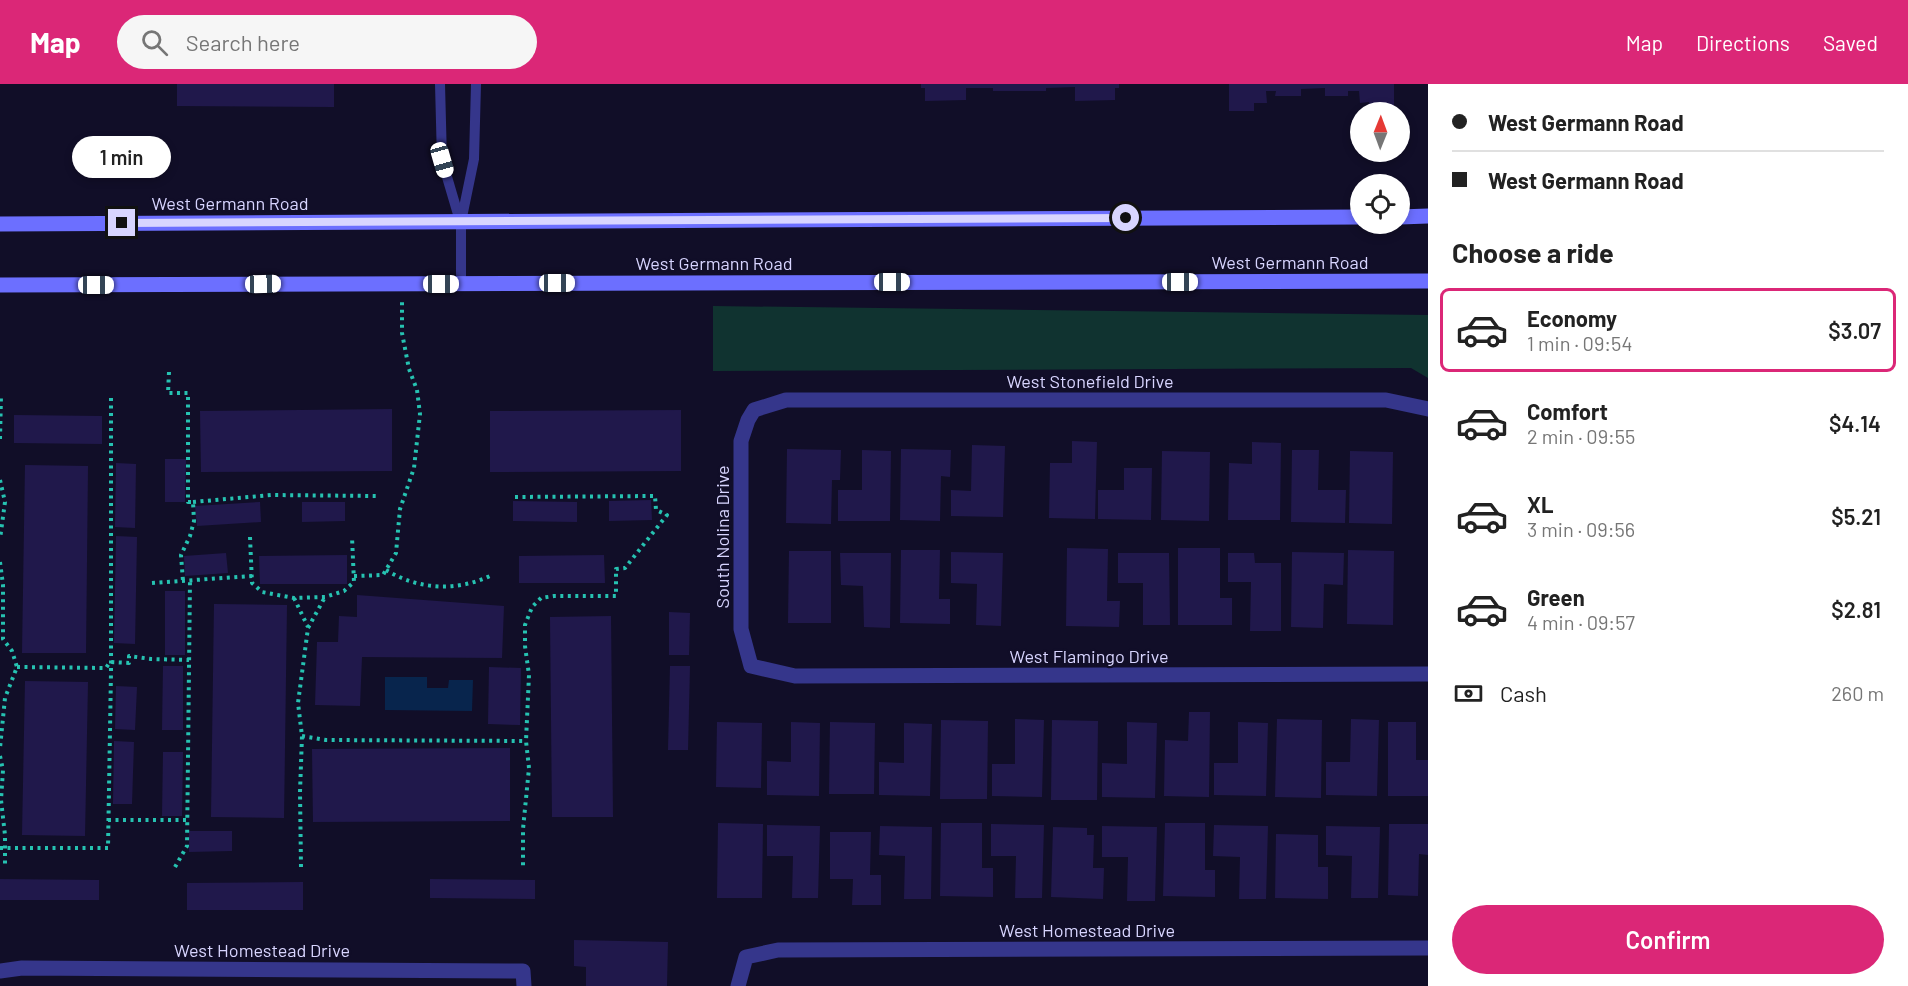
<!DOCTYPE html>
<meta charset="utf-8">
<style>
body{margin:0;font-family:Barlow,sans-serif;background:#f6f6f6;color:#222;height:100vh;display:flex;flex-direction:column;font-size:22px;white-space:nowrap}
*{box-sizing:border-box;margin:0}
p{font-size:20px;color:#767676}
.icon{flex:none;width:33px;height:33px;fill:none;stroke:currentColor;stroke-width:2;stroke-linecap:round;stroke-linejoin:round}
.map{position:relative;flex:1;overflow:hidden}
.drawer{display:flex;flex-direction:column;background:#fff;width:480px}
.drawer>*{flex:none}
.banner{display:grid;align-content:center;height:132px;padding:0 24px;background:#fff}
.needle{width:39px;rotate:1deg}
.fabs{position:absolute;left:1350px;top:18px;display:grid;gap:12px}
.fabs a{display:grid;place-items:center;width:60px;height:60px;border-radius:50%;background:#fff;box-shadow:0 3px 9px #0003;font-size:30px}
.end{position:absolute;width:27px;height:27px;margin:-14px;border:8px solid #d8d5ff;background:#111;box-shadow:0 0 0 3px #111}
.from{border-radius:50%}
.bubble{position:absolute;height:42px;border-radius:21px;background:#fff;box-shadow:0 3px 9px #0003;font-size:20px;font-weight:600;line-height:42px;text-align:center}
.car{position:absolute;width:18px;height:36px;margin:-18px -9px;border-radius:8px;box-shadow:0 0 4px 2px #0007;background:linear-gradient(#fff 24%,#345 0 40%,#fff 0 76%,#345 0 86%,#fff 0)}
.banner b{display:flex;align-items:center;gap:21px;height:57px;font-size:22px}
.banner b+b{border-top:2px solid #e0e0e0}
.banner i{width:15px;height:15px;background:#222}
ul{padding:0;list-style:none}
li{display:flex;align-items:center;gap:18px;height:84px;margin:0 12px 9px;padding:0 12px;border:3px solid transparent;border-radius:9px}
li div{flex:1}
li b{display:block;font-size:22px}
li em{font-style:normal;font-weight:600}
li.active{border-color:#db2777}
li>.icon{width:54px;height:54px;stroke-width:1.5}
h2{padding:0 24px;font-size:27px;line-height:72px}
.pay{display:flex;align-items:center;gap:15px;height:66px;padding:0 24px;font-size:22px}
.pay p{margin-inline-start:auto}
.button{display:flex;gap:12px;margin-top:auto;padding:12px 24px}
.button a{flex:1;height:69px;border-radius:36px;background:#db2777;color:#fff;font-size:24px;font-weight:600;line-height:69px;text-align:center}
header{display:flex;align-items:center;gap:36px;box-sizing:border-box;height:84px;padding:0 30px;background:#db2777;color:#fff}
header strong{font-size:28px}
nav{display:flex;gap:33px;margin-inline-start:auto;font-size:21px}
.search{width:420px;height:54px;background:#f6f6f6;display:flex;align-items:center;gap:15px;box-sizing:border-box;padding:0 21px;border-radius:33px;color:#767676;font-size:22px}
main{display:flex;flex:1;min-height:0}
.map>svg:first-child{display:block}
.green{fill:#103330}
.water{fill:#08254d}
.building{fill:#20184b}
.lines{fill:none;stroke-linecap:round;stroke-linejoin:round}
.path{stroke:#26c2b1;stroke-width:4;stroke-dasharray:3 4.5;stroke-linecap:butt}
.lane{stroke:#35368b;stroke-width:10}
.street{stroke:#35368b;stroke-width:15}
.secondary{stroke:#6c6fff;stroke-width:15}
.route{stroke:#d8d5ff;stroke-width:8}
.labels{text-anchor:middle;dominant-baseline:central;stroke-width:4.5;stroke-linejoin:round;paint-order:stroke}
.street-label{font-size:18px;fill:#d8d5ff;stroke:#110e28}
</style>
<header>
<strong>Map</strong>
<div class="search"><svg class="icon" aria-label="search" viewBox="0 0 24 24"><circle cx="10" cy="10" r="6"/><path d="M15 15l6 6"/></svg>Search here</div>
<nav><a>Map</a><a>Directions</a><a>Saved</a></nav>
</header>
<main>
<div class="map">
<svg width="1428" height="902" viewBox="0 0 1428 902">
<rect width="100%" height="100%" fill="#110e28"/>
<!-- green -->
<path class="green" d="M 713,222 L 1428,231 L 1428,294 L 1411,284 L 713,287 Z"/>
<!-- water -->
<path class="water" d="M 385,593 L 427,593 L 427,604 L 448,604 L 449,596 L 473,596 L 472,627 L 385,626 Z"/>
<!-- building -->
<g class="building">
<path d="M 177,0 L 334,0 L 334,23 L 177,22 Z"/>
<path d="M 921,0 L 1119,0 L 1119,4 L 1115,4 L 1115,16 L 1075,17 L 1075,3 L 1046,4 L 1046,7 L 993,7 L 993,4 L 966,4 L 966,16 L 925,17 L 925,4 L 921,4 Z"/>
<path d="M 1229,0 L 1394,0 L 1394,26 L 1369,26 L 1369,18 L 1360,19 L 1359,7 L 1348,7 L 1348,12 L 1325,12 L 1325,4 L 1301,5 L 1301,12 L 1275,12 L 1276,7 L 1266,7 L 1267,19 L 1254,19 L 1254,27 L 1229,27 Z"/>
<path d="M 392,325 L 392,387 L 201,388 L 200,327 Z"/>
<path d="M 681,326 L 681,387 L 490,388 L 490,327 Z"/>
<path d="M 14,331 L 102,332 L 102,360 L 14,359 Z"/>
<path d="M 1072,357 L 1097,358 L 1095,435 L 1049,434 L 1050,379 L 1072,379 Z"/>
<path d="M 1252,358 L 1281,359 L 1280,436 L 1228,436 L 1229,379 L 1252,380 Z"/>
<path d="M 972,361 L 1005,362 L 1003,433 L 951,432 L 951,406 L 971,407 Z"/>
<path d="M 787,365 L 841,366 L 840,396 L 832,396 L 831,440 L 786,439 Z"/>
<path d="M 901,365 L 951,366 L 950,393 L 941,392 L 940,437 L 900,436 Z"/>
<path d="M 862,366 L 891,367 L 890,437 L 838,437 L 838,406 L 862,406 Z"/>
<path d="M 1292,366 L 1319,366 L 1318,406 L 1346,406 L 1345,439 L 1291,438 Z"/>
<path d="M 1162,367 L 1210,368 L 1209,437 L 1161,436 Z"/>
<path d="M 1350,367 L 1393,368 L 1392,440 L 1349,439 Z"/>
<path d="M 165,375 L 186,375 L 185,418 L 165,418 Z"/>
<path d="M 116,379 L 136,380 L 135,444 L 115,443 Z"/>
<path d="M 25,381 L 88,382 L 86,569 L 22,569 Z"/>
<path d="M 1124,384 L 1152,384 L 1151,436 L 1098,435 L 1098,406 L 1124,406 Z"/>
<path d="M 651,416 L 652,436 L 609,437 L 609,417 Z"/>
<path d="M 513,417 L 577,418 L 577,438 L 513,437 Z"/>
<path d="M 260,418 L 261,438 L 197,442 L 195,422 Z"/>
<path d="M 302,418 L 345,418 L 345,437 L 302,438 Z"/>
<path d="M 116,452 L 137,453 L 135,560 L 114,559 Z"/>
<path d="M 1067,464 L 1108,465 L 1107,517 L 1120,517 L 1119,543 L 1066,542 Z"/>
<path d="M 1178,464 L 1220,464 L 1220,514 L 1232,514 L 1232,541 L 1178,541 Z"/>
<path d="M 901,466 L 940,466 L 939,515 L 950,515 L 950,540 L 900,539 Z"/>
<path d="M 1348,466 L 1394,467 L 1393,541 L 1347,540 Z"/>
<path d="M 789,467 L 831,467 L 831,539 L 788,539 Z"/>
<path d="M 951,468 L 1003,469 L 1001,542 L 976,541 L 977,500 L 951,499 Z"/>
<path d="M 1292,468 L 1344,469 L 1343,501 L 1324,500 L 1323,544 L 1291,543 Z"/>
<path d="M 226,469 L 228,489 L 185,492 L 184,472 Z"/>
<path d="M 840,469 L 891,469 L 890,544 L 864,543 L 863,502 L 841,501 Z"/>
<path d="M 1118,469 L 1169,469 L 1170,541 L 1143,541 L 1143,499 L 1118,499 Z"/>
<path d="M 1228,469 L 1254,469 L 1255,479 L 1281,479 L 1281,547 L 1250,547 L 1251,498 L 1228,498 Z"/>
<path d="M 347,471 L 347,500 L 260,500 L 259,472 Z"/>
<path d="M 604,471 L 605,499 L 519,499 L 519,472 Z"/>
<rect x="165" y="507" width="20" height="64"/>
<path d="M 357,511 L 504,522 L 502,574 L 362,573 L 360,622 L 315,621 L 317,558 L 338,558 L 339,532 L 357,533 Z"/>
<path d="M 214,520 L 287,521 L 284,734 L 211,733 Z"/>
<path d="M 669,528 L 690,529 L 689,571 L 669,571 Z"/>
<path d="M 611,532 L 613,733 L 552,733 L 550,533 Z"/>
<path d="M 163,582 L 183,582 L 183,646 L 162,646 Z"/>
<path d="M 670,582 L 690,582 L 688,666 L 668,666 Z"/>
<path d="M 489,583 L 521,584 L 520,641 L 488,640 Z"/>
<path d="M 25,597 L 88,598 L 85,752 L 22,751 Z"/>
<path d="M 116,602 L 137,603 L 135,646 L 115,645 Z"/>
<path d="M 1189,628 L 1210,628 L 1209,713 L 1164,712 L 1165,656 L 1188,657 Z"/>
<path d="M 1015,635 L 1044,636 L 1042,713 L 992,712 L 992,680 L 1015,680 Z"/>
<path d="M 1277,635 L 1322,636 L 1321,714 L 1275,713 Z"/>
<path d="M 1351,635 L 1379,636 L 1377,712 L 1326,711 L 1326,678 L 1350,678 Z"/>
<path d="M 941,636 L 988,637 L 987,715 L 940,715 Z"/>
<path d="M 1052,636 L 1098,637 L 1097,716 L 1051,716 Z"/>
<path d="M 717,638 L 762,639 L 761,704 L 716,703 Z"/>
<path d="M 791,638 L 820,639 L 819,712 L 767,711 L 767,677 L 791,678 Z"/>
<path d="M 830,638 L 875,639 L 874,710 L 829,710 Z"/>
<path d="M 1127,638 L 1157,639 L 1155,714 L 1102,713 L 1102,679 L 1127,680 Z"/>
<path d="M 1238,638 L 1268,639 L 1266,712 L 1214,711 L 1214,679 L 1238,679 Z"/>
<path d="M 1388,638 L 1416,638 L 1416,676 L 1428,676 L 1428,712 L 1388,712 Z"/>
<path d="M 904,639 L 932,640 L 930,712 L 879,711 L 879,678 L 904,679 Z"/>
<path d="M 114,657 L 134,658 L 132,720 L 113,720 Z"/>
<path d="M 510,664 L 510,737 L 313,738 L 312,665 Z"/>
<path d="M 163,668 L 183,668 L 182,732 L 162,732 Z"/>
<path d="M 718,739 L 763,740 L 762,814 L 717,814 Z"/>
<path d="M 941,739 L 982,739 L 982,784 L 993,784 L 993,813 L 940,812 Z"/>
<path d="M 1165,739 L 1205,739 L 1205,786 L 1215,786 L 1215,813 L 1163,812 Z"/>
<path d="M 991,740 L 1044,741 L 1042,814 L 1015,814 L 1016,772 L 991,772 Z"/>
<path d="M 1389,740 L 1428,740 L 1428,771 L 1419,770 L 1418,812 L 1388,811 Z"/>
<path d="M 767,741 L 820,742 L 818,814 L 792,814 L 793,772 L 767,772 Z"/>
<path d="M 1214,741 L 1268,742 L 1266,815 L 1239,815 L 1240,773 L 1213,772 Z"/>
<path d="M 880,742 L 932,743 L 931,815 L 904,815 L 905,772 L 879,771 Z"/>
<path d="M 1102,742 L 1157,743 L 1155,817 L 1127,817 L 1128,773 L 1102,773 Z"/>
<path d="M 1326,742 L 1380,743 L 1378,814 L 1351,814 L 1352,772 L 1326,771 Z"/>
<path d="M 1053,743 L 1087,744 L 1087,751 L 1094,751 L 1093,784 L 1104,784 L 1103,815 L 1051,813 Z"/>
<path d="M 189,747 L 232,747 L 232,767 L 189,768 Z"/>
<path d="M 830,748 L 871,748 L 870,791 L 881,791 L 881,821 L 852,821 L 853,795 L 830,795 Z"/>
<path d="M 1276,750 L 1318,751 L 1318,783 L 1328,783 L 1328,815 L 1275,814 Z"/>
<path d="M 0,795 L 99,796 L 99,816 L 0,816 Z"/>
<path d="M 430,795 L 535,796 L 535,815 L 430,814 Z"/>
<path d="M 303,798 L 303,826 L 187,826 L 187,799 Z"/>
<path d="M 574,856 L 668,858 L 667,902 L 586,902 L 586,883 L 574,882 Z"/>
</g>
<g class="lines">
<!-- path -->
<g class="path">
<path d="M 169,288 L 168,309 L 188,309 L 188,418 L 193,418 L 194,437 L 190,452 L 181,471 L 183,497"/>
<path d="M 0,355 L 1,312"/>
<path d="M 0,396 L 5,418 L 0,455"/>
<path d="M 515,413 L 655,412 L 656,426 L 667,431 L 625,484 L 616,485 L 616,512 L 554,512 L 541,514 L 532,523 L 525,541 L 525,562 L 529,591 L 526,657 L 529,684 L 523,745 L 523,782"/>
<path d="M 193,418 L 271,411 L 376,412"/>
<path d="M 250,453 L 252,499 L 262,508 L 294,514 L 325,513 L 344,507 L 354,498 L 352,453"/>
<path d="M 0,478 L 3,501 L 3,555 L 12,567 L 17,583 L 5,614 L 0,664"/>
<path d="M 386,486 C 419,506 457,508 492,491"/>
<path d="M 354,492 L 383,491 L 396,469 L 400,425 L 414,384 L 420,330 L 417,306 L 409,285 L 402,249 L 402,218"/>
<path d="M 152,499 L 252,492"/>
<path d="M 294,514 L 308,543"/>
<path d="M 17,583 L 106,584 L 110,578 L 129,579 L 129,572 L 151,575 L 189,576"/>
<path d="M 302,652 L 326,656 L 526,657"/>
<path d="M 0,672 L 3,686 L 1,716 L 5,751 L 5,783"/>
<path d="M 108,736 L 187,736"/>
<path d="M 0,764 L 108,764 L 111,588 L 111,311"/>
<path d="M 175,783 L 187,762 L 190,496"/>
<path d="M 301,783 L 300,708 L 302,652 L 298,619 L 308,544 L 325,513"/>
</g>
<!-- lane -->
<g class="lane">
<path d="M 440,0 L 442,76 L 460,137"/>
<path d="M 461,200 L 461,138 L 474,75 L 476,0"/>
</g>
<!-- street -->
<g class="street">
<path d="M 1428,325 L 1386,316 L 786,316 L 754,326 L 748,336 L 741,357 L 741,545 L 751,582 L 795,592 L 1428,590"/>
<path d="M 0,887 L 22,884 L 523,887 L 524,902"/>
<path d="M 738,902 L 746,873 L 778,866 L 1428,864"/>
</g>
<!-- secondary -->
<g class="secondary">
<path d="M 1400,133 L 1428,132"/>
<path d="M 0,140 L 1360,133"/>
<path d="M 0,201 L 1428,197"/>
</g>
</g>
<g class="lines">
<!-- route -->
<path class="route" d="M 122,139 L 1126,134"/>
</g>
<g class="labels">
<!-- street labels -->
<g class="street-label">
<text x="230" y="119">West Germann Road</text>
<text x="1290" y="178">West Germann Road</text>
<text x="714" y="179">West Germann Road</text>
<text x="1090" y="297">West Stonefield Drive</text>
<text transform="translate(722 453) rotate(-90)">South Nolina Drive</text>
<text x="1089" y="572">West Flamingo Drive</text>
<text x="1087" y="846">West Homestead Drive</text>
<text x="262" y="866">West Homestead Drive</text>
</g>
</g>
</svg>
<div class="fabs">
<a><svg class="needle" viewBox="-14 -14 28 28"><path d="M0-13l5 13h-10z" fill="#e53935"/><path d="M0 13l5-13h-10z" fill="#767676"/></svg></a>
<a><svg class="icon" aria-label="locate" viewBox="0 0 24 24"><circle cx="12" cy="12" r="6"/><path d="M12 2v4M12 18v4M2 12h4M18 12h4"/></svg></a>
</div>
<i class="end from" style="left:1126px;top:134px"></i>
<i class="end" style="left:122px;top:139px"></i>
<div class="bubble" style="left:72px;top:52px;width:99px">1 min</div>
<i class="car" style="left:442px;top:76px;rotate:164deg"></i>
<i class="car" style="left:892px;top:198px;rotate:90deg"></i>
<i class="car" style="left:1180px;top:198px;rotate:90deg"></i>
<i class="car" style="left:557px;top:199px;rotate:90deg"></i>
<i class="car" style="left:263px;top:200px;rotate:89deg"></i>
<i class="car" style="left:441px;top:200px;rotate:90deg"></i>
<i class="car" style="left:96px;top:201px;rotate:90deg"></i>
</div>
<section class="drawer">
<div class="banner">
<b><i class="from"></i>West Germann Road</b>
<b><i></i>West Germann Road</b>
</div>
<h2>Choose a ride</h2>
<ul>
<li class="active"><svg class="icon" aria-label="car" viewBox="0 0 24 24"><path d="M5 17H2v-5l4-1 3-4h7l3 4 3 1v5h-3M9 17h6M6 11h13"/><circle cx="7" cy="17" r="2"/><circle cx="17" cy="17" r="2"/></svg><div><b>Economy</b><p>1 min · 09:54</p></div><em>$3.07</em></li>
<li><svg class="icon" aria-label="car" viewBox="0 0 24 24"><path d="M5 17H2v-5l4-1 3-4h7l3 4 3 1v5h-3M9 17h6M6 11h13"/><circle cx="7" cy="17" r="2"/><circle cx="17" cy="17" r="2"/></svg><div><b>Comfort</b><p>2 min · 09:55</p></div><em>$4.14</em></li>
<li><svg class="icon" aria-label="car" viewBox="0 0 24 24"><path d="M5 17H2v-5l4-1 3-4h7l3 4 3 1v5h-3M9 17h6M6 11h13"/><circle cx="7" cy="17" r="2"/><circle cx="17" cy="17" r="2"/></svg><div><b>XL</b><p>3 min · 09:56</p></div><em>$5.21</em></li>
<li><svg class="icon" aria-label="car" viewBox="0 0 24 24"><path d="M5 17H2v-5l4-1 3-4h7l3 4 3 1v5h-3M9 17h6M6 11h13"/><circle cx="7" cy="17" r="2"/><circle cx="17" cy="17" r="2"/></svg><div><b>Green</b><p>4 min · 09:57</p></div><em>$2.81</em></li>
</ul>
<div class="pay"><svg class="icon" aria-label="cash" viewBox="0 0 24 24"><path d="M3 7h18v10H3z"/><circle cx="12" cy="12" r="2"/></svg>Cash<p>260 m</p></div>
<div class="button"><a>Confirm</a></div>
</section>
</main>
